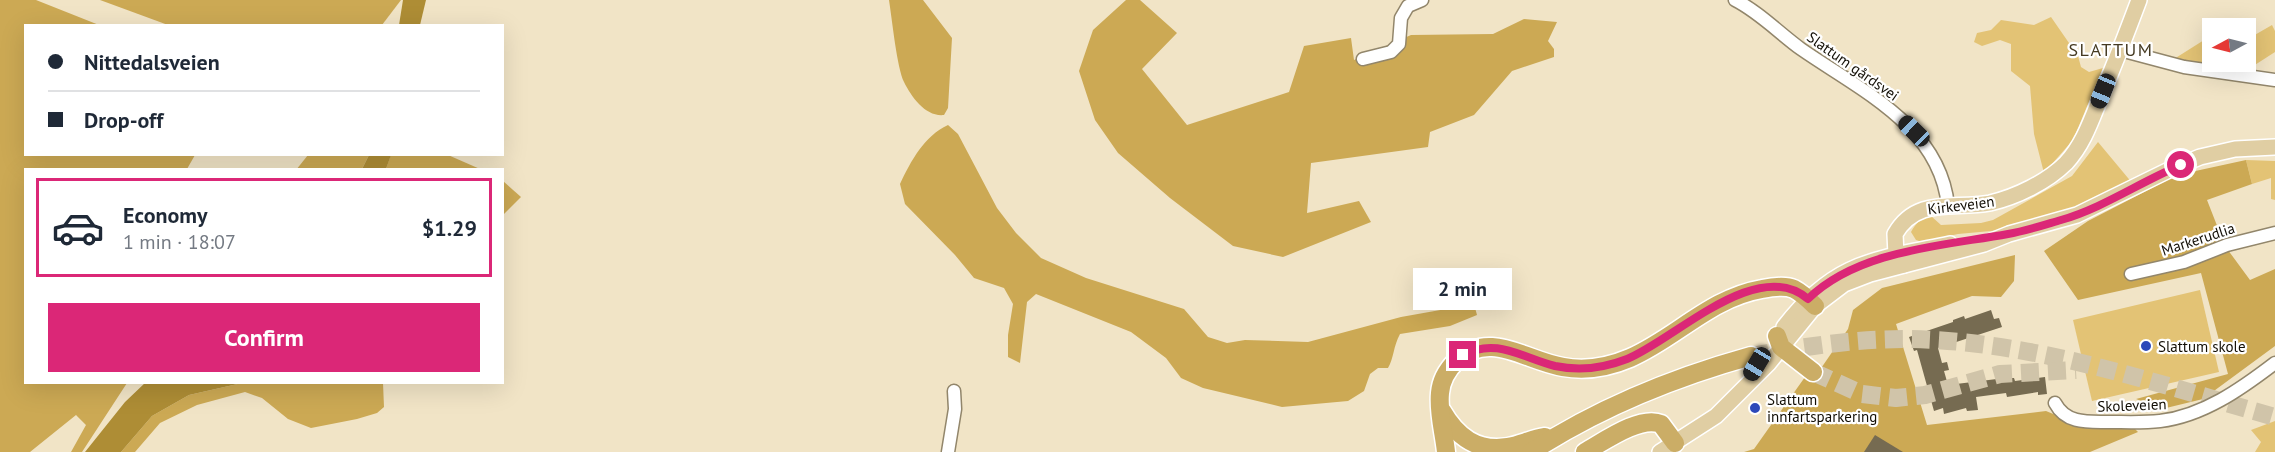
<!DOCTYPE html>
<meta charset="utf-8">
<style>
body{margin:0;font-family:"PT Sans",sans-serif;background:#f6f6f7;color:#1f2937;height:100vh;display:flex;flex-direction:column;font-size:22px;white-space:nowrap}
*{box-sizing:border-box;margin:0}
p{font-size:20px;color:#747a83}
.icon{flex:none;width:33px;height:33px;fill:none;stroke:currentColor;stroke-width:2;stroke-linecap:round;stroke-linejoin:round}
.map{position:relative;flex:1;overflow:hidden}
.side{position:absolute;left:24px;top:168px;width:480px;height:216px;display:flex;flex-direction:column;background:#fff;border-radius:0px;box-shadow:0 6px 24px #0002}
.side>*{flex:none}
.guide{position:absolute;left:24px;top:24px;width:480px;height:132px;border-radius:0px;box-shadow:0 6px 24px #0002;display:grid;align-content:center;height:132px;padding:0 24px;background:#fff}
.needle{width:39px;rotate:263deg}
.tools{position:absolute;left:2202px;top:18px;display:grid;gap:12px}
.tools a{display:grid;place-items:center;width:54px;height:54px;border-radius:0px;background:#fff;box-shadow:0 6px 24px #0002;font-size:30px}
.end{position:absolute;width:27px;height:27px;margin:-14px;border:8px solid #db2777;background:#fff;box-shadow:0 0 0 3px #fff}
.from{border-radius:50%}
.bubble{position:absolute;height:42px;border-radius:0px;background:#fff;box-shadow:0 6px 24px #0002;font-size:20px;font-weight:700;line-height:42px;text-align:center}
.car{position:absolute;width:18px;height:36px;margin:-18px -9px;border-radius:8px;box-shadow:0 0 4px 2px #0007;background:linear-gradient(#222 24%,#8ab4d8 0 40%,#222 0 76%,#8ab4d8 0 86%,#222 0)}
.guide b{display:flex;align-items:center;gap:21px;height:57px;font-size:22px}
.guide b+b{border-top:2px solid #e0e1e3}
.guide i{width:15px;height:15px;background:#1f2937}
ul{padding:10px 0 0;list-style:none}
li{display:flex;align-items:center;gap:18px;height:99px;margin:0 12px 9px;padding:0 12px;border:3px solid transparent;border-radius:0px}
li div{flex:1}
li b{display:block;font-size:22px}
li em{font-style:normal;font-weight:700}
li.current{border-color:#db2777}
li>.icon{width:54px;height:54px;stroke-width:1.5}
.action{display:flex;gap:12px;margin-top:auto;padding:12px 24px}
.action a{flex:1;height:69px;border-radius:0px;background:#db2777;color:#fff;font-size:24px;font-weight:700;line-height:69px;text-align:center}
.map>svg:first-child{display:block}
.green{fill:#e3c375}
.forest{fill:#cca954}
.water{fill:#ae8d35}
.building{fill:#766b51}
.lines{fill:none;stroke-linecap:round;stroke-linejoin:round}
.highway-tunnel{stroke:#d0c4a9;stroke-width:18;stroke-dasharray:18 9;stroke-linecap:butt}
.minor-casing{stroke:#92866b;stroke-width:15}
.major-casing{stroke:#fff;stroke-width:18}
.highway-casing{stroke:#fff;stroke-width:21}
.minor{stroke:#fff;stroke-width:12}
.major{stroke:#e0cea3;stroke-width:15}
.highway{stroke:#cbad66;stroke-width:18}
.route{stroke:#db2777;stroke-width:8}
.poi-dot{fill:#2c48b9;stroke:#fff;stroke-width:2}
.labels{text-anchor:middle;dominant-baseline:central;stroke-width:4.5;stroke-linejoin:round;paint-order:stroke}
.street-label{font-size:15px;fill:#120e05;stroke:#fff}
.poi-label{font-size:15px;fill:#120e05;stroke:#fff;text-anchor:start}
.quarter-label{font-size:18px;letter-spacing:1.5px;fill:#453a22;stroke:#fff}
</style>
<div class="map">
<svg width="2275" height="452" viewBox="0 0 2275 452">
<rect width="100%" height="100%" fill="#f1e4c6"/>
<!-- green -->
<g class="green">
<path d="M 2051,17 L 2078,56 L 2081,67 L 2089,72 L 2103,68 L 2073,140 L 2044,173 L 2034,134 L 2030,86 L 2011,71 L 2011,44 L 2000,40 L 1982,46 L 1974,42 L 1977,33 L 1991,30 L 2001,20 L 2034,25 Z"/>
<path d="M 2272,25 L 2275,31 L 2275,52 L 2247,70 L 2174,59 L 2212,35 L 2212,62 L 2246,62 L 2246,40 Z"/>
<path d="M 2098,142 L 2133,184 L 2059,216 L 2002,230 L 1958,234 L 1922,242 L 1916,240 L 1911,232 C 1916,223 1921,218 1931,216 L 1941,225 L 1981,223 L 1993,220 L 2072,176 Z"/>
<path d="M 2246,160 L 2275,161 L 2275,200 L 2271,199 L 2271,178 L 2252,184 Z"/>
<path d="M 2200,290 L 2219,372 L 2092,401 L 2073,320 Z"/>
<path d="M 2275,421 L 2275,452 L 2255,452 L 2261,442 L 2251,430 Z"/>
</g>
<!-- forest -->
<g class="forest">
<path d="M 0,0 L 36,0 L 99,25 L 26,26 L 26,154 L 195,155 L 187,169 L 26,170 L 26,382 L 127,383 L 82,452 L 71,452 L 86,425 L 76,415 L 30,452 L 0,452 Z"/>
<path d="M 100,0 L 401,0 L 382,25 L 168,25 Z"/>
<path d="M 889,0 L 923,0 L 952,38 L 948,108 L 944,115 C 926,117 912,98 904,82 C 897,68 892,19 889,0 Z"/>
<path d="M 1126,0 L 1140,0 L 1177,33 L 1142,69 L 1187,125 L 1289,92 L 1304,46 L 1351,38 L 1354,60 L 1411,35 L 1493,34 L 1524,19 L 1557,22 L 1548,41 L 1554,49 L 1554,57 L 1512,71 L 1474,115 L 1430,132 L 1428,147 L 1311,163 L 1307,213 L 1359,201 L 1371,222 L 1283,257 L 1233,246 L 1170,198 L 1118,153 L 1095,120 L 1079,71 L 1093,30 Z"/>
<path d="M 948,125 L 958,134 L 997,208 L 1016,233 L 1041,258 L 1086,278 L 1184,309 L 1208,337 L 1227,343 L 1245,340 L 1308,342 L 1401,317 L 1474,304 L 1477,315 L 1450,326 L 1400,334 C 1393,347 1394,358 1388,368 L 1378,368 L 1370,374 L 1364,391 L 1348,401 L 1282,407 L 1203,388 L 1181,378 L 1166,358 L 1131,332 L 1036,294 L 1027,302 L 1020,363 L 1008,357 L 1008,335 L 1013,304 L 1004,288 L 974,278 L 955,255 L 905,204 L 900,184 C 911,161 924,136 948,125 Z"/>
<path d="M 391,154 L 448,155 L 480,169 L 386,169 Z"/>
<path d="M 308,155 L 369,155 L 362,169 L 296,170 Z"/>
<path d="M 2246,160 L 2252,184 L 2207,200 L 2225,246 L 2250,280 L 2275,269 L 2275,346 L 2203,399 L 2162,409 L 2136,399 L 2228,374 L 2201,273 L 2078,300 L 2044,251 L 2088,221 L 2177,175 Z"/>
<path d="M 503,181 L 521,197 L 503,215 Z"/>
<path d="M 2015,255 L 2014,281 L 2001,297 L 1972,296 L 1896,324 L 1927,425 L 2046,411 L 2087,428 L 2130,424 L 2138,432 L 2090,452 L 1744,452 L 1754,449 L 1805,377 L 1815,377 L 1848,329 L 1853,310 L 1882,288 Z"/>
<path d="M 242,383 L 383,383 L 384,407 L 377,413 L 357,419 L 311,428 L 288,419 L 262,398 L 245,392 L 197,405 L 160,423 L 135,452 L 121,452 L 152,416 L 189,395 Z"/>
</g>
<!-- water -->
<g class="water">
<path d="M 403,0 L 426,0 L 420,25 L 399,25 Z"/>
<path d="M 369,155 L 391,155 L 386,169 L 362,169 Z"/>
<path d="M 146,382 L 242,382 L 242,383 L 189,395 L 152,416 L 121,452 L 85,452 L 125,402 Z"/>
</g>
<!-- building -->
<g class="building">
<path d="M 1991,310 L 1994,319 L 1999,318 L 2002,327 L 1938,348 L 1942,363 L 1947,362 L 1949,370 L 1944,371 L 1948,385 L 2005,378 L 2014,378 L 2015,381 L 2045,377 L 2047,394 L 2038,395 L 2038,392 L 2007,397 L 2006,393 L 1976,397 L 1978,410 L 1967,411 L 1966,408 L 1944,414 L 1943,408 L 1934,411 L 1917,350 L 1914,351 L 1909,337 L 1953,322 L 1953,320 L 1964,316 L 1965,319 Z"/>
<path d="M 1875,435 L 1903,452 L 1864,452 Z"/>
</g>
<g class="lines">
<!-- highway-tunnel -->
<g class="highway-tunnel">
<path d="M 1751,356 C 1802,347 1853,339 1905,339 C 2032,340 2154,383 2275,417"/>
<path d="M 1813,372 L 1862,394 L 1896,398 L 1925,395 L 2000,374 L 2076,370"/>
</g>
<!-- minor casing -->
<g class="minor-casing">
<g id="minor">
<path d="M 1735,0 C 1759,12 1779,33 1801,49 C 1860,90 1940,126 1948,206"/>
<path d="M 2120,50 L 2184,67 L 2275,80"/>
<path d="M 1363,59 L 1391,52 L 1399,44 L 1401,18 L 1408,6 L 1422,0"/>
<path d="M 2131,274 L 2184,262 L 2227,245 L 2275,233"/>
<path d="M 2055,403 C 2066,424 2088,422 2108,422 C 2125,422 2143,423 2160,421 C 2203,416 2241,389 2275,363"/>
<path d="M 948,452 L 955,409 L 954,391"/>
</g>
</g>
<!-- major casing -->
<g class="major-casing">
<g id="major">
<path d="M 1904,265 L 1896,255 L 1895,234 C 1917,196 1954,210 1990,203 C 2016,197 2047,182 2066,163 C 2084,144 2092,118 2102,94 C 2115,63 2127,32 2139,0"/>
<path d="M 1784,327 C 1835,261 1873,260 1950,244"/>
<path d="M 1660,452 L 1716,416 L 1768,364 L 1815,306 L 1844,284 L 1870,274 L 1984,244 L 2009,234 L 2077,215 L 2171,169 L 2200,157 L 2235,149 L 2275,147"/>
</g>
</g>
<!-- highway casing -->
<g class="highway-casing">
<g id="highway">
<path d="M 1777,336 L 1781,347 L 1813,372"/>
<path d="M 1442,411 C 1457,437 1477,452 1508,447 C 1520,445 1532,439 1545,437"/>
<path d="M 1446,452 C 1444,432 1438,413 1440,393 C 1441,381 1447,370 1456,361 C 1489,329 1526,361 1563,367 C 1585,371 1609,367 1630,358 C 1676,338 1710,298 1762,289 C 1772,287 1785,285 1794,289 C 1802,293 1809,300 1815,306"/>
<path d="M 1531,452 C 1600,407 1672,378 1751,356"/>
<path d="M 1585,452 C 1603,442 1640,415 1661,424 L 1675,443"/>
</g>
</g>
<!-- minor -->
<use href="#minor" class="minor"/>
<!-- major -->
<use href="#major" class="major"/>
<!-- highway -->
<use href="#highway" class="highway"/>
</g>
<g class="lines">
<!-- route -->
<path class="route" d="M 1463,355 C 1497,337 1522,358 1555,366 C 1579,371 1604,368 1627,359 C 1673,341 1757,255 1808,299 C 1858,250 1942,246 2008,234 C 2026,231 2044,225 2061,220 C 2103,208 2140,182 2181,165"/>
</g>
<!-- markers -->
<g class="poi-dot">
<circle cx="2146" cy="346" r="6"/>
<circle cx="1755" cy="408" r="6"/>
</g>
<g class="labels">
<!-- street labels -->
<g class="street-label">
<text transform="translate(1853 66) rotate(35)">Slattum gårdsvei</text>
<text transform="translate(1961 205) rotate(-7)">Kirkeveien</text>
<text transform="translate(2198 239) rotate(-18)">Markerudlia</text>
<text transform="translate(2132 405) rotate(-2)">Skoleveien</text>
</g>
<!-- poi labels -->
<g class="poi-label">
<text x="2158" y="346">Slattum skole</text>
<text x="1767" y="399">Slattum<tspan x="1767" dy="17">innfartsparkering</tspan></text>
</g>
<!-- quarter labels -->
<g class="quarter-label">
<text x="2111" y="49">SLATTUM</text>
</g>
</g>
</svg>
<div class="tools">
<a><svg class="needle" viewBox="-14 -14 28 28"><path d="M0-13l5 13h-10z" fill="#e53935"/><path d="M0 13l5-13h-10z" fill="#747a83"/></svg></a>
</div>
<i class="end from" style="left:2181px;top:165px"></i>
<i class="end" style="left:1463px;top:355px"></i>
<div class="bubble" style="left:1413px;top:268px;width:99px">2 min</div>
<i class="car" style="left:2103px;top:91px;rotate:202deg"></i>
<i class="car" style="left:1914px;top:131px;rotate:314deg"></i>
<i class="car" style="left:1757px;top:364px;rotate:211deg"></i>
<div class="guide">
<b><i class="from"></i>Nittedalsveien</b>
<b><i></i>Drop-off</b>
</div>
<section class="side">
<ul>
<li class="current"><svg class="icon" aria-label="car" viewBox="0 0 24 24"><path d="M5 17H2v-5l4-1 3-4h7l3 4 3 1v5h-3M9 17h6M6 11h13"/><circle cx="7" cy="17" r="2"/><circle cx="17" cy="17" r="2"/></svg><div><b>Economy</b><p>1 min · 18:07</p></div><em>$1.29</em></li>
</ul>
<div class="action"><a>Confirm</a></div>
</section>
</div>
